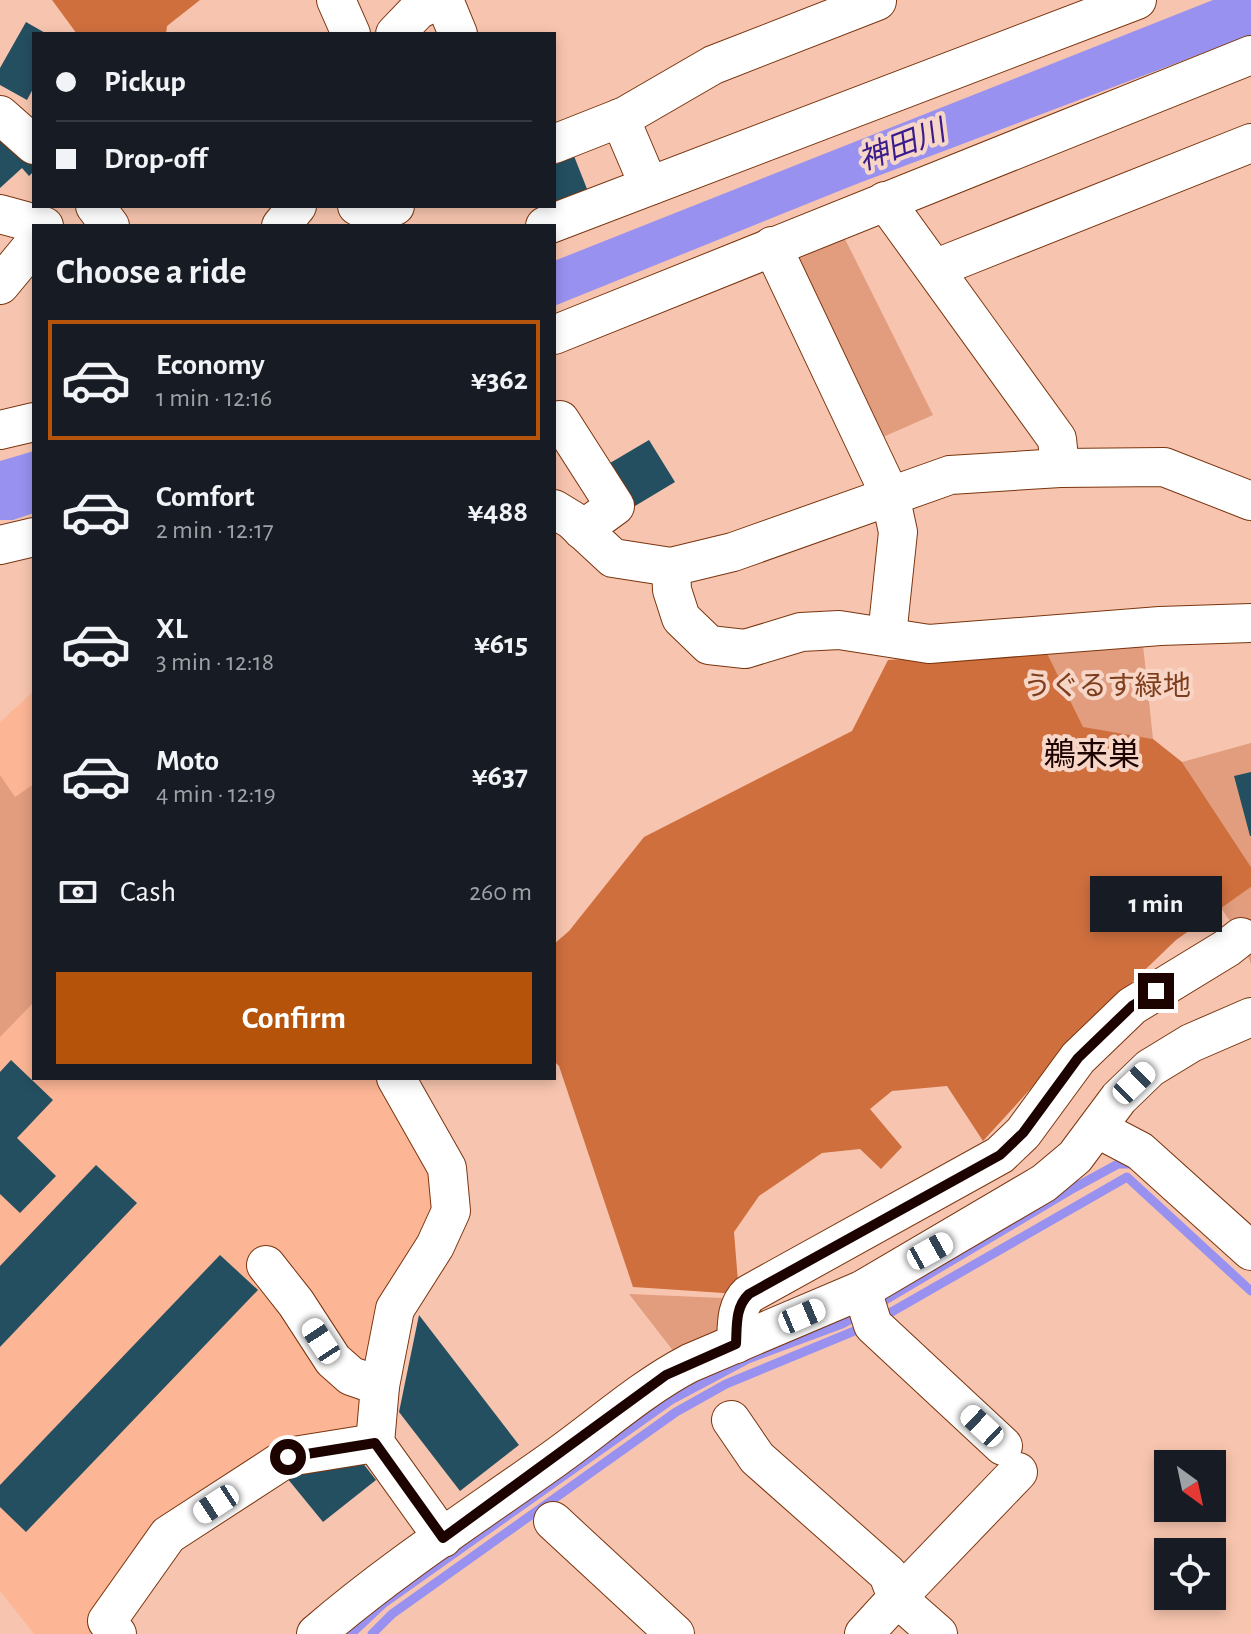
<!DOCTYPE html>
<meta charset="utf-8">
<style>
body{margin:0;font-family:"Alegreya Sans","Noto Sans JP",sans-serif;background:#20242c;color:#f1f3f6;height:100vh;display:flex;flex-direction:column;font-size:30px;white-space:nowrap}
*{box-sizing:border-box;margin:0}
p{font-size:26px;color:#9ea1a6}
.icon{flex:none;width:44px;height:44px;fill:none;stroke:currentColor;stroke-width:2;stroke-linecap:round;stroke-linejoin:round}
.map{position:relative;flex:1;overflow:hidden}
.details{position:absolute;left:32px;top:224px;width:524px;height:856px;display:flex;flex-direction:column;background:#171b24;border-radius:0px;box-shadow:0 4px 12px #0003}
.details>*{flex:none}
.top-card{position:absolute;left:32px;top:32px;width:524px;height:176px;border-radius:0px;box-shadow:0 4px 12px #0003;display:grid;align-content:center;height:176px;padding:0 24px;background:#171b24}
.needle{width:52px;rotate:147deg}
.fabs{position:absolute;left:1154px;top:1450px;display:grid;gap:16px}
.fabs a{display:grid;place-items:center;width:72px;height:72px;border-radius:0px;background:#171b24;box-shadow:0 4px 12px #0003;font-size:40px}
.end{position:absolute;width:36px;height:36px;margin:-18px;border:10px solid #1d0300;background:#fff;box-shadow:0 0 0 4px #fff}
.from{border-radius:50%}
.bubble{position:absolute;height:56px;border-radius:0px;background:#171b24;box-shadow:0 4px 12px #0003;font-size:26px;font-weight:700;line-height:56px;text-align:center}
.car{position:absolute;width:24px;height:48px;margin:-24px -12px;border-radius:10px;box-shadow:0 0 6px 2px #0007;background:linear-gradient(#fff 24%,#345 0 40%,#fff 0 76%,#345 0 86%,#fff 0)}
.top-card b{display:flex;align-items:center;gap:28px;height:76px;font-size:30px}
.top-card b+b{border-top:2px solid #363941}
.top-card i{width:20px;height:20px;background:#f1f3f6}
ul{padding:0;list-style:none}
li{display:flex;align-items:center;gap:24px;height:120px;margin:0 16px 12px;padding:0 8px;border:4px solid transparent;border-radius:0px}
li div{flex:1}
li b{display:block;font-size:30px}
li em{font-style:normal;font-weight:700}
li.selected{border-color:#b45309}
li>.icon{width:72px;height:72px;stroke-width:1.5}
h2{padding:0 24px;font-size:36px;line-height:96px}
.pay{display:flex;align-items:center;gap:20px;height:88px;padding:0 24px;font-size:30px}
.pay p{margin-inline-start:auto}
.primary-button{display:flex;gap:16px;margin-top:auto;padding:16px 24px}
.primary-button a{flex:1;height:92px;border-radius:0px;background:#b45309;color:#fff;font-size:32px;font-weight:700;line-height:92px;text-align:center}
.map>svg:first-child{display:block}
.built{fill:#fcb595}
.green{fill:#e19d7e}
.forest{fill:#cf6f3e}
.water{fill:#9891f0}
.lines{fill:none;stroke-linecap:round;stroke-linejoin:round}
.stream{stroke:#9891f0;stroke-width:9}
.building{fill:#244f60}
.minor-casing{stroke:#7a350e;stroke-width:40}
.minor{stroke:#fff;stroke-width:38}
.route{stroke:#1d0300;stroke-width:10}
.labels{text-anchor:middle;dominant-baseline:central;stroke-width:8;stroke-linejoin:round;paint-order:stroke}
.park-label{font-size:28px;fill:#7e3e1d;stroke:#f8d6c7}
.water-label{font-size:30px;font-style:italic;fill:#391c8b;stroke:#f8d6c7}
.quarter-label{font-size:32px;fill:#1d0300;stroke:#f8d6c7}
</style>
<div class="map">
<svg width="1251" height="1634" viewBox="0 0 1251 1634">
<rect width="100%" height="100%" fill="#f7c5af"/>
<!-- built -->
<path class="built" d="M 34,691 L 34,1078 L 378,1078 L 427,1168 L 434,1209 L 362,1431 L 155,1528 L 98,1634 L 34,1634 L 0,1591 L 0,722 Z"/>
<!-- green -->
<g class="green">
<path d="M 841,231 L 933,415 L 874,441 L 784,254 Z"/>
<path d="M 1143,645 L 1153,739 L 1083,728 L 1045,649 Z"/>
<path d="M 1251,743 L 1251,867 L 1182,762 Z"/>
<path d="M 0,775 L 15,797 L 34,784 L 34,1002 L 0,1037 Z"/>
<path d="M 1251,887 L 1251,964 L 1241,937 L 1221,908 Z"/>
<path d="M 629,1294 L 723,1298 L 722,1336 L 678,1357 Z"/>
</g>
<!-- forest -->
<g class="forest">
<path d="M 52,0 L 200,0 L 167,26 L 166,34 L 77,34 Z"/>
<path d="M 1045,649 L 1083,727 L 1153,739 L 1182,762 L 1251,867 L 1251,887 L 1176,940 L 1098,1015 L 983,1141 L 947,1086 L 892,1091 L 870,1109 L 902,1147 L 881,1169 L 860,1149 L 822,1153 L 759,1196 L 734,1232 L 739,1294 L 633,1287 L 559,1066 L 554,1061 L 554,944 L 569,931 L 644,837 L 852,731 L 888,660 Z"/>
</g>
<!-- water -->
<g class="water">
<path d="M 1213,0 L 1251,0 L 1251,35 L 854,185 L 554,306 L 554,261 Z"/>
<path d="M 34,451 L 34,513 L 13,520 L 0,520 L 0,461 Z"/>
</g>
<g class="lines">
<!-- stream -->
<g class="stream">
<path d="M 877,1305 L 1074,1188 L 1118,1164 L 1132,1164"/>
<path d="M 881,1318 L 1127,1177 L 1251,1291"/>
<path d="M 351,1634 L 384,1603 L 671,1400 L 748,1359 L 842,1324 L 861,1314"/>
<path d="M 372,1634 L 392,1614 L 676,1412 L 726,1384 L 864,1327"/>
</g>
</g>
<!-- building -->
<g class="building">
<path d="M 26,22 L 47,34 L 34,34 L 34,87 L 27,100 L 0,85 L 0,68 Z"/>
<path d="M 0,139 L 34,158 L 34,171 L 29,176 L 22,168 L 0,188 Z"/>
<path d="M 574,156 L 589,194 L 554,206 L 554,165 Z"/>
<path d="M 649,440 L 675,482 L 630,509 L 605,466 Z"/>
<path d="M 1251,772 L 1251,836 L 1250,836 L 1234,776 Z"/>
<path d="M 11,1060 L 53,1100 L 17,1138 L 56,1176 L 20,1213 L 0,1194 L 0,1072 Z"/>
<path d="M 96,1165 L 137,1203 L 0,1347 L 0,1266 Z"/>
<path d="M 220,1255 L 258,1290 L 26,1532 L 0,1507 L 0,1485 Z"/>
<path d="M 419,1315 L 519,1445 L 460,1491 L 399,1412 Z"/>
<path d="M 355,1453 L 376,1480 L 323,1522 L 287,1478 Z"/>
</g>
<g class="lines">
<!-- minor casing -->
<g class="minor-casing">
<g id="minor">
<path d="M 336,0 L 351,34"/>
<path d="M 444,0 L 458,34"/>
<path d="M 395,34 L 418,10 L 438,0"/>
<path d="M 0,115 L 34,145"/>
<path d="M 620,118 L 649,186"/>
<path d="M 554,144 L 625,116 L 713,65 L 877,1"/>
<path d="M 885,201 L 1057,439 L 1060,468"/>
<path d="M 95,206 L 110,226"/>
<path d="M 357,206 L 374,214 L 395,206"/>
<path d="M 0,214 L 44,226"/>
<path d="M 281,226 L 297,206"/>
<path d="M 545,226 L 1137,0"/>
<path d="M 772,246 L 890,495 L 898,532 L 887,636"/>
<path d="M 939,275 L 949,263 L 1251,143"/>
<path d="M 0,285 L 34,244"/>
<path d="M 554,335 L 1251,55"/>
<path d="M 560,420 L 615,506 L 582,530"/>
<path d="M 0,430 L 34,422"/>
<path d="M 554,509 L 572,520 L 613,558 L 671,567 L 733,552 L 950,475 L 1060,468 L 1164,467 L 1251,501"/>
<path d="M 0,545 L 34,537"/>
<path d="M 671,567 L 672,590 L 681,618 L 709,645 L 745,649 L 801,632 L 839,630 L 929,644 L 1160,626 L 1251,623"/>
<path d="M 396,1078 L 447,1168 L 451,1211 L 435,1246 L 395,1309 L 380,1386 L 375,1443 L 443,1538"/>
<path d="M 1098,1129 L 1140,1151 L 1251,1251"/>
<path d="M 266,1265 L 296,1303 L 333,1360 L 351,1376 L 380,1386"/>
<path d="M 862,1290 L 873,1325 L 1003,1446"/>
<path d="M 736,1344 C 737,1326 735,1307 749,1294 L 1000,1155 L 1023,1133 L 1078,1058 L 1132,1006 L 1227,948 L 1241,937"/>
<path d="M 731,1420 L 757,1458 L 888,1574 L 897,1598 L 1018,1472"/>
<path d="M 553,1521 L 675,1634"/>
<path d="M 117,1634 L 107,1621 L 168,1535 L 288,1457 L 375,1443"/>
<path d="M 316,1634 C 390,1570 472,1517 551,1461 C 598,1428 640,1389 690,1363 L 862,1290 L 1044,1183 L 1075,1157 L 1119,1098 L 1150,1068 L 1191,1043 L 1251,1017"/>
<path d="M 864,1634 L 897,1598 L 938,1634"/>
</g>
</g>
<!-- minor -->
<use href="#minor" class="minor"/>
</g>
<g class="lines">
<!-- route -->
<path class="route" d="M 288,1457 L 375,1443 L 443,1538 L 666,1375 L 736,1344 C 737,1326 735,1307 749,1294 L 1000,1155 L 1023,1133 L 1078,1058 L 1132,1006 L 1156,991"/>
</g>
<g class="labels">
<!-- park labels -->
<g class="park-label">
<text x="1107" y="687">うぐるす緑地</text>
</g>
<!-- water labels -->
<g class="water-label">
<text transform="translate(902 146) rotate(-21)">神田川</text>
</g>
<!-- quarter labels -->
<g class="quarter-label">
<text x="1092" y="755">鵜来巣</text>
</g>
</g>
</svg>
<div class="fabs">
<a><svg class="needle" viewBox="-14 -14 28 28"><path d="M0-13l5 13h-10z" fill="#e53935"/><path d="M0 13l5-13h-10z" fill="#9ea1a6"/></svg></a>
<a><svg class="icon" aria-label="locate" viewBox="0 0 24 24"><circle cx="12" cy="12" r="6"/><path d="M12 2v4M12 18v4M2 12h4M18 12h4"/></svg></a>
</div>
<i class="end from" style="left:288px;top:1457px"></i>
<i class="end" style="left:1156px;top:991px"></i>
<div class="bubble" style="left:1090px;top:876px;width:132px">1 min</div>
<i class="car" style="left:1134px;top:1083px;rotate:46deg"></i>
<i class="car" style="left:930px;top:1251px;rotate:61deg"></i>
<i class="car" style="left:802px;top:1316px;rotate:67deg"></i>
<i class="car" style="left:321px;top:1341px;rotate:327deg"></i>
<i class="car" style="left:982px;top:1426px;rotate:313deg"></i>
<i class="car" style="left:216px;top:1504px;rotate:237deg"></i>
<div class="top-card">
<b><i class="from"></i>Pickup</b>
<b><i></i>Drop-off</b>
</div>
<section class="details">
<h2>Choose a ride</h2>
<ul>
<li class="selected"><svg class="icon" aria-label="car" viewBox="0 0 24 24"><path d="M5 17H2v-5l4-1 3-4h7l3 4 3 1v5h-3M9 17h6M6 11h13"/><circle cx="7" cy="17" r="2"/><circle cx="17" cy="17" r="2"/></svg><div><b>Economy</b><p>1 min · 12:16</p></div><em>¥362</em></li>
<li><svg class="icon" aria-label="car" viewBox="0 0 24 24"><path d="M5 17H2v-5l4-1 3-4h7l3 4 3 1v5h-3M9 17h6M6 11h13"/><circle cx="7" cy="17" r="2"/><circle cx="17" cy="17" r="2"/></svg><div><b>Comfort</b><p>2 min · 12:17</p></div><em>¥488</em></li>
<li><svg class="icon" aria-label="car" viewBox="0 0 24 24"><path d="M5 17H2v-5l4-1 3-4h7l3 4 3 1v5h-3M9 17h6M6 11h13"/><circle cx="7" cy="17" r="2"/><circle cx="17" cy="17" r="2"/></svg><div><b>XL</b><p>3 min · 12:18</p></div><em>¥615</em></li>
<li><svg class="icon" aria-label="car" viewBox="0 0 24 24"><path d="M5 17H2v-5l4-1 3-4h7l3 4 3 1v5h-3M9 17h6M6 11h13"/><circle cx="7" cy="17" r="2"/><circle cx="17" cy="17" r="2"/></svg><div><b>Moto</b><p>4 min · 12:19</p></div><em>¥637</em></li>
</ul>
<div class="pay"><svg class="icon" aria-label="cash" viewBox="0 0 24 24"><path d="M3 7h18v10H3z"/><circle cx="12" cy="12" r="2"/></svg>Cash<p>260 m</p></div>
<div class="primary-button"><a>Confirm</a></div>
</section>
</div>
